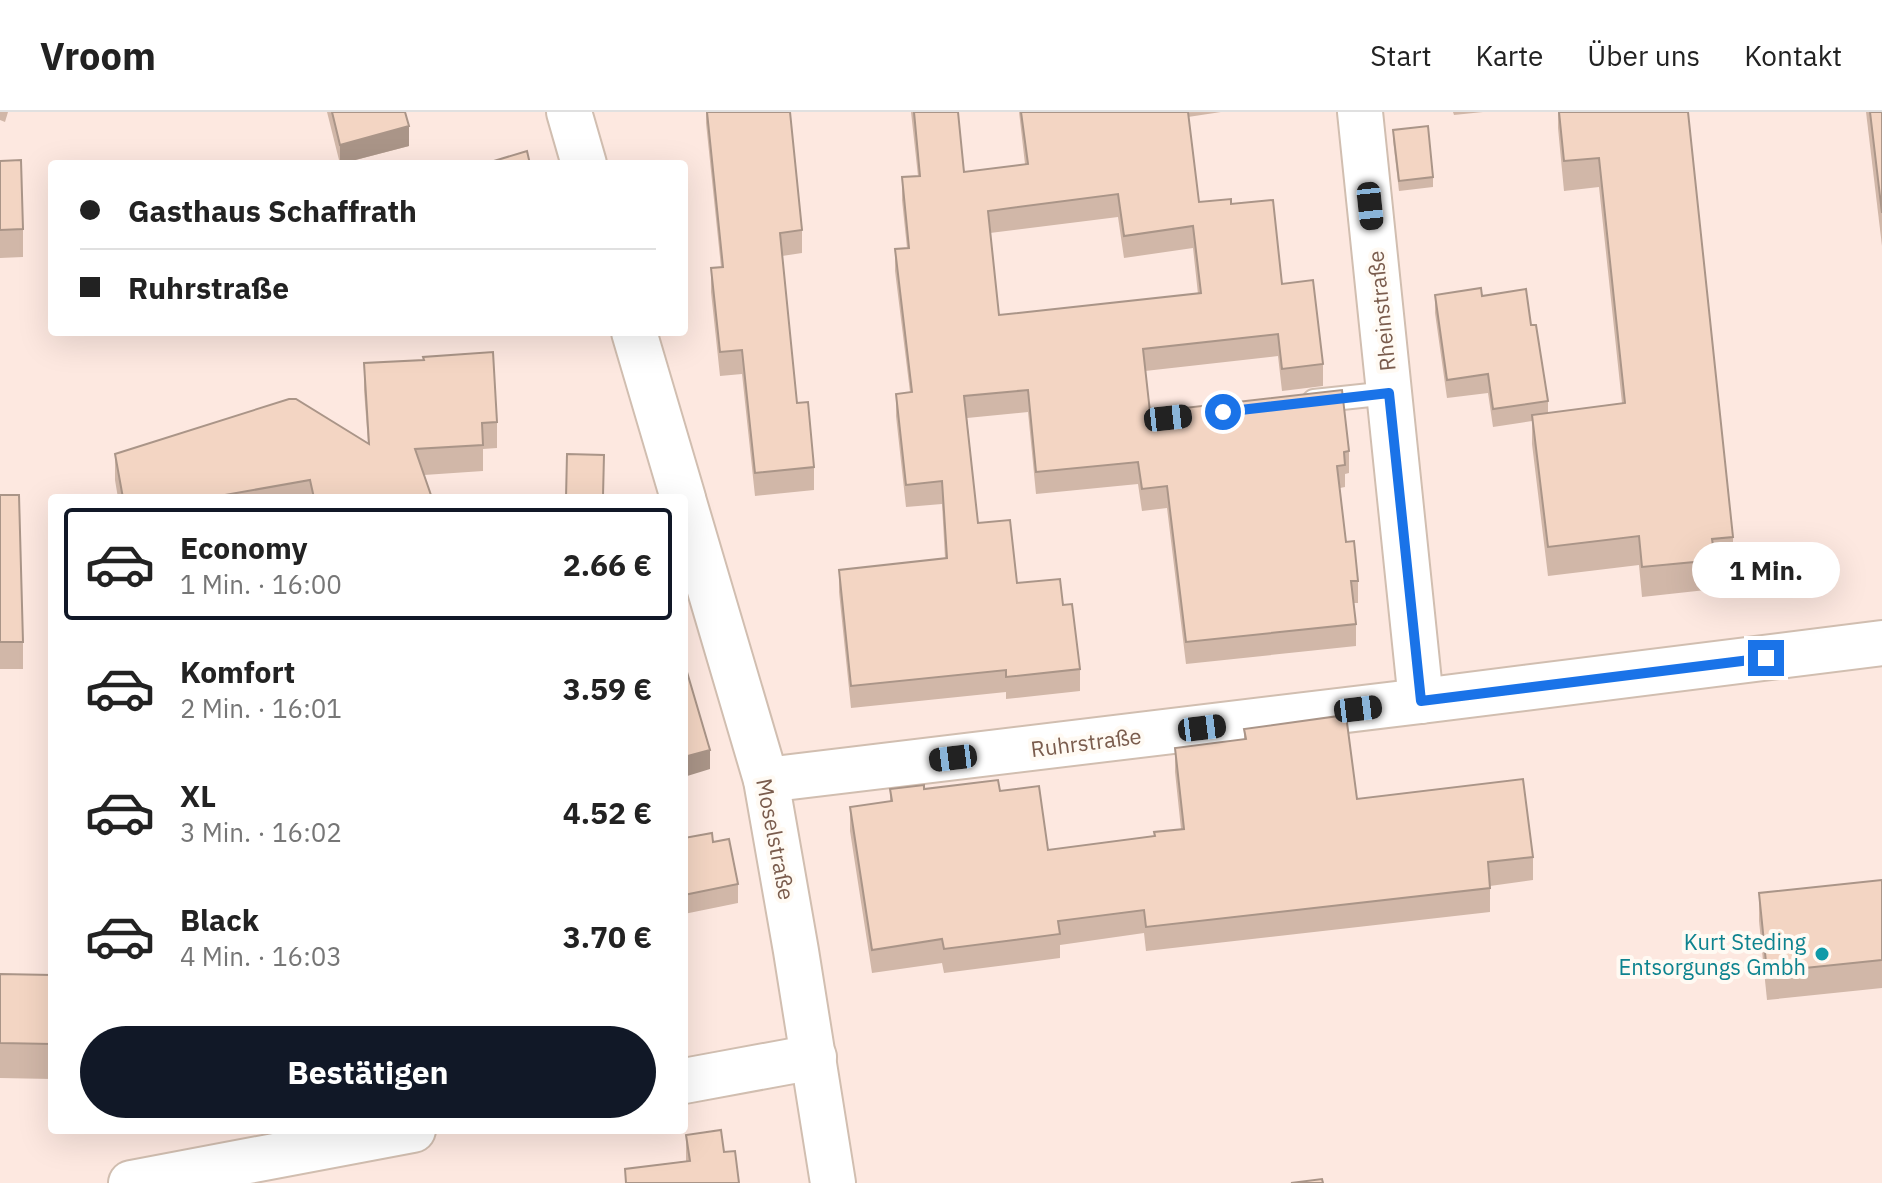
<!DOCTYPE html>
<html lang="de">
<meta charset="utf-8">
<style>
body{margin:0;font-family:"IBM Plex Sans",sans-serif;background:#f6f6f6;color:#222;height:100vh;display:flex;flex-direction:column;font-size:30px;white-space:nowrap}
*{box-sizing:border-box;margin:0}
p{font-size:26px;color:#767676}
.icon{flex:none;width:44px;height:44px;fill:none;stroke:currentColor;stroke-width:2;stroke-linecap:round;stroke-linejoin:round}
.map{position:relative;flex:1;overflow:hidden}
.panel{position:absolute;left:48px;top:382px;width:640px;height:640px;display:flex;flex-direction:column;background:#fff;border-radius:8px;box-shadow:0 8px 32px #0002}
.panel>*{flex:none}
.guide{position:absolute;left:48px;top:48px;width:640px;height:176px;border-radius:8px;box-shadow:0 8px 32px #0002;display:grid;align-content:center;height:176px;padding:0 32px;background:#fff}
.end{position:absolute;width:36px;height:36px;margin:-18px;border:10px solid #1a73e8;background:#fff;box-shadow:0 0 0 4px #fff}
.from{border-radius:50%}
.bubble{position:absolute;height:56px;border-radius:28px;background:#fff;box-shadow:0 8px 32px #0002;font-size:26px;font-weight:800;line-height:56px;text-align:center}
.car{position:absolute;width:24px;height:48px;margin:-24px -12px;border-radius:10px;box-shadow:0 0 6px 2px #0007;background:linear-gradient(#222 24%,#8ab4d8 0 40%,#222 0 76%,#8ab4d8 0 86%,#222 0)}
.guide b{display:flex;align-items:center;gap:28px;height:76px;font-size:30px}
.guide b+b{border-top:2px solid #e0e0e0}
.guide i{width:20px;height:20px;background:#222}
ul{padding:14px 0 0;list-style:none}
li{display:flex;align-items:center;gap:24px;height:112px;margin:0 16px 12px;padding:0 16px;border:4px solid transparent;border-radius:8px}
li div{flex:1}
li b{display:block;font-size:30px}
li em{font-style:normal;font-weight:800}
li.on{border-color:#111827}
li>.icon{width:72px;height:72px;stroke-width:1.5}
.primary-button{display:flex;gap:16px;margin-top:auto;padding:16px 32px}
.primary-button a{flex:1;height:92px;border-radius:48px;background:#111827;color:#fff;font-size:32px;font-weight:800;line-height:92px;text-align:center}
header{display:flex;align-items:center;gap:48px;box-sizing:border-box;height:112px;padding:0 40px;background:#fff;border-bottom:2px solid #e0e0e0}
header strong{font-size:38px}
nav{display:flex;gap:44px;margin-inline-start:auto;font-size:28px}
.map>svg:first-child{display:block}
.commercial{fill:#fde8e0;fill-rule:evenodd}
.lines{fill:none;stroke-linecap:round;stroke-linejoin:round}
.lane-casing{stroke:#d1beb0;stroke-width:26}
.street-casing{stroke:#d1beb0;stroke-width:48}
.lane{stroke:#fff;stroke-width:22}
.street{stroke:#fff;stroke-width:44}
.wall{fill:#d1b7a8;fill-rule:evenodd}
.shaded-wall{fill:#aa9588}
.building{fill:#f3d5c3;stroke:#aa9588;stroke-width:2;fill-rule:evenodd}
.route{stroke:#1a73e8;stroke-width:10}
.culture-dot{fill:#0f9aa8;stroke:#fffaf3;stroke-width:3}
.labels{text-anchor:middle;dominant-baseline:central;stroke-width:8;stroke-linejoin:round;paint-order:stroke}
.street-label{font-size:22px;fill:#7a5c4d;stroke:#fffaf3}
.culture-label{font-size:22px;fill:#0d838f;stroke:#fffaf3;text-anchor:end}
</style>
<header>
<strong>Vroom</strong>
<nav><a>Start</a><a>Karte</a><a>Über uns</a><a>Kontakt</a></nav>
</header>
<div class="map">
<svg width="1882" height="1071" viewBox="0 0 1882 1071">
<rect width="100%" height="100%" fill="#fdf6ec"/>
<!-- commercial -->
<path class="commercial" d="M 0,0 L 1882,0 L 1882,1071 L 0,1071 ZM 52,52 L 684,52 L 684,220 L 52,220 ZM 52,386 L 684,386 L 684,1018 L 52,1018 Z"/>
<g class="lines">
<!-- lane casing -->
<g class="lane-casing">
<path id="lane" d="M 1314,289 L 1389,281"/>
</g>
<!-- street casing -->
<g class="street-casing">
<g id="street">
<path d="M 569,0 L 584,52"/>
<path d="M 1360,0 L 1421,589"/>
<path d="M 634,220 L 683,386"/>
<path d="M 684,390 L 766,668 L 796,839 L 833,1071"/>
<path d="M 766,668 L 1421,589 L 1882,531"/>
<path d="M 684,969 L 814,945"/>
<path d="M 131,1071 L 413,1018"/>
</g>
</g>
<!-- lane -->
<use href="#lane" class="lane"/>
<!-- street -->
<use href="#street" class="street"/>
</g>
<!-- wall -->
<g class="wall">
<path d="M 0,0 L 8,0 L 5,10 L 0,8 Z"/>
<path d="M 327,0 L 405,0 L 409,34 L 340,52 Z"/>
<path d="M 706,0 L 790,0 L 802,118 L 802,141 L 782,144 L 797,291 L 814,355 L 814,378 L 755,384 L 742,262 L 720,264 L 711,180 L 711,156 L 721,155 L 706,11 Z"/>
<path d="M 911,0 L 958,0 L 964,60 L 1025,52 L 1019,0 L 1221,0 L 1188,5 L 1199,90 L 1231,92 L 1282,172 L 1323,252 L 1323,274 L 1282,279 L 1278,244 L 1145,259 L 1150,300 L 1349,339 L 1349,361 L 1345,362 L 1345,375 L 1340,376 L 1346,430 L 1358,469 L 1358,491 L 1354,491 L 1356,512 L 1356,534 L 1186,552 L 1167,396 L 1142,399 L 1138,372 L 1036,382 L 1028,300 L 967,306 L 978,411 L 1017,471 L 1063,493 L 1080,557 L 1080,579 L 1006,587 L 1006,580 L 851,596 L 839,480 L 839,458 L 945,446 L 942,392 L 906,395 L 896,304 L 896,282 L 910,280 L 895,159 L 895,137 L 907,136 L 902,88 L 902,65 L 918,64 ZM 1118,105 L 1124,146 L 1193,136 L 1198,182 L 999,203 L 990,121 Z"/>
<path d="M 1453,0 L 1483,0 L 1454,3 Z"/>
<path d="M 1558,0 L 1688,0 L 1733,425 L 1733,455 L 1715,456 L 1715,477 L 1642,485 L 1639,453 L 1548,464 L 1532,332 L 1532,309 L 1493,315 L 1488,281 L 1447,286 L 1435,201 L 1435,183 L 1531,213 L 1548,289 L 1548,301 L 1622,291 L 1599,75 L 1564,79 L 1558,16 Z"/>
<path d="M 1866,0 L 1882,0 L 1882,134 Z"/>
<path d="M 1393,18 L 1433,65 L 1433,75 L 1399,79 L 1393,28 Z"/>
<path d="M 0,49 L 23,117 L 23,145 L 0,146 Z"/>
<path d="M 364,251 L 497,310 L 497,336 L 483,337 L 483,359 L 424,363 L 432,386 L 118,386 L 115,368 L 115,342 L 368,331 L 364,278 Z"/>
<path d="M 604,343 L 604,386 L 566,386 Z"/>
<path d="M 0,383 L 23,530 L 23,557 L 0,557 Z"/>
<path d="M 1244,617 L 1357,687 L 1533,745 L 1533,768 L 1490,774 L 1490,800 L 1146,839 L 1144,821 L 1060,833 L 1060,846 L 944,861 L 942,851 L 872,861 L 850,719 L 850,695 L 890,690 L 890,677 L 1000,679 L 1048,738 L 1154,724 L 1181,717 L 1175,660 L 1175,636 L 1244,627 Z"/>
<path d="M 684,726 L 713,730 L 738,772 L 738,791 L 684,802 Z"/>
<path d="M 1882,768 L 1882,876 L 1767,888 L 1759,809 L 1759,781 Z"/>
<path d="M 0,862 L 52,863 L 52,967 L 0,966 Z"/>
<path d="M 686,1023 L 724,1040 L 739,1071 L 625,1071 L 625,1057 L 686,1049 Z"/>
</g>
<!-- shaded-wall -->
<g class="shaded-wall">
<path d="M 409,14 L 409,34 L 340,52 L 340,33 Z"/>
<path d="M 710,638 L 710,657 L 684,665 L 684,645 Z"/>
</g>
<!-- building -->
<g class="building">
<path d="M 332,0 L 405,0 L 409,14 L 340,33 Z"/>
<path d="M 707,0 L 790,0 L 802,118 L 780,121 L 797,291 L 808,290 L 814,355 L 755,361 L 742,238 L 720,240 L 711,156 L 723,155 Z"/>
<path d="M 914,0 L 958,0 L 964,60 L 1028,52 L 1021,0 L 1188,0 L 1199,90 L 1231,87 L 1231,92 L 1273,88 L 1282,172 L 1313,168 L 1323,252 L 1282,257 L 1278,222 L 1143,237 L 1150,300 L 1342,278 L 1349,339 L 1344,340 L 1345,353 L 1337,354 L 1346,430 L 1354,429 L 1358,469 L 1351,469 L 1356,512 L 1186,530 L 1167,374 L 1142,377 L 1138,350 L 1036,360 L 1028,278 L 964,284 L 978,411 L 1010,408 L 1017,471 L 1060,467 L 1063,493 L 1072,492 L 1080,557 L 1006,565 L 1006,558 L 851,574 L 839,458 L 947,446 L 942,369 L 906,373 L 896,282 L 912,280 L 895,137 L 909,136 L 902,65 L 920,64 ZM 1118,82 L 1124,124 L 1193,114 L 1201,181 L 999,203 L 988,99 Z"/>
<path d="M 1559,0 L 1688,0 L 1733,425 L 1712,427 L 1715,448 L 1642,455 L 1639,424 L 1548,435 L 1532,303 L 1625,291 L 1599,46 L 1564,49 Z"/>
<path d="M 1870,0 L 1882,0 L 1882,101 Z"/>
<path d="M 1428,14 L 1433,65 L 1399,69 L 1393,18 Z"/>
<path d="M 527,39 L 530,52 L 484,52 Z"/>
<path d="M 21,48 L 23,117 L 0,118 L 0,49 Z"/>
<path d="M 1481,176 L 1482,184 L 1526,177 L 1531,213 L 1536,213 L 1548,289 L 1493,297 L 1488,262 L 1447,268 L 1435,183 Z"/>
<path d="M 493,240 L 497,310 L 482,311 L 483,333 L 415,337 L 432,386 L 314,386 L 310,368 L 208,386 L 123,386 L 115,342 L 289,287 L 296,287 L 369,332 L 364,251 L 424,248 L 423,245 Z"/>
<path d="M 567,342 L 604,343 L 603,384 L 581,384 L 581,386 L 566,386 Z"/>
<path d="M 0,383 L 19,383 L 23,530 L 0,530 Z"/>
<path d="M 684,560 L 687,560 L 710,638 L 684,645 Z"/>
<path d="M 1346,603 L 1357,687 L 1523,667 L 1533,745 L 1488,750 L 1490,776 L 1146,815 L 1144,798 L 1058,809 L 1060,822 L 944,837 L 942,827 L 872,838 L 850,695 L 892,689 L 890,677 L 924,673 L 924,677 L 998,668 L 1000,679 L 1039,674 L 1048,738 L 1155,724 L 1154,720 L 1184,717 L 1175,636 L 1246,627 L 1244,617 Z"/>
<path d="M 712,721 L 713,730 L 729,727 L 738,772 L 684,783 L 684,726 Z"/>
<path d="M 1882,768 L 1882,848 L 1767,860 L 1759,781 Z"/>
<path d="M 0,862 L 52,863 L 52,932 L 0,931 Z"/>
<path d="M 721,1018 L 724,1040 L 735,1039 L 739,1071 L 626,1071 L 625,1057 L 690,1049 L 686,1023 Z"/>
<path d="M 1322,1067 L 1323,1071 L 1291,1071 Z"/>
</g>
<g class="lines">
<!-- route -->
<path class="route" d="M 1223,300 L 1389,281 L 1421,589 L 1766,546"/>
</g>
<!-- markers -->
<circle class="culture-dot" cx="1822" cy="842" r="8"/>
<g class="labels">
<!-- street labels -->
<g class="street-label">
<text transform="translate(1381 199) rotate(-96)">Rheinstraße</text>
<text transform="translate(1086 630) rotate(-7)">Ruhrstraße</text>
<text transform="translate(776 727) rotate(79)">Moselstraße</text>
</g>
<!-- culture labels -->
<g class="culture-label">
<text x="1806" y="829">Kurt Steding<tspan x="1806" dy="25">Entsorgungs Gmbh</tspan></text>
</g>
</g>
</svg>
<i class="end from" style="left:1223px;top:300px"></i>
<i class="end" style="left:1766px;top:546px"></i>
<div class="bubble" style="left:1692px;top:430px;width:148px">1 Min.</div>
<i class="car" style="left:1370px;top:94px;rotate:174deg"></i>
<i class="car" style="left:1168px;top:306px;rotate:84deg"></i>
<i class="car" style="left:1358px;top:597px;rotate:83deg"></i>
<i class="car" style="left:1202px;top:616px;rotate:83deg"></i>
<i class="car" style="left:953px;top:646px;rotate:263deg"></i>
<div class="guide">
<b><i class="from"></i>Gasthaus Schaffrath</b>
<b><i></i>Ruhrstraße</b>
</div>
<section class="panel">
<ul>
<li class="on"><svg class="icon" aria-label="car" viewBox="0 0 24 24"><path d="M5 17H2v-5l4-1 3-4h7l3 4 3 1v5h-3M9 17h6M6 11h13"/><circle cx="7" cy="17" r="2"/><circle cx="17" cy="17" r="2"/></svg><div><b>Economy</b><p>1 Min. · 16:00</p></div><em>2.66 €</em></li>
<li><svg class="icon" aria-label="car" viewBox="0 0 24 24"><path d="M5 17H2v-5l4-1 3-4h7l3 4 3 1v5h-3M9 17h6M6 11h13"/><circle cx="7" cy="17" r="2"/><circle cx="17" cy="17" r="2"/></svg><div><b>Komfort</b><p>2 Min. · 16:01</p></div><em>3.59 €</em></li>
<li><svg class="icon" aria-label="car" viewBox="0 0 24 24"><path d="M5 17H2v-5l4-1 3-4h7l3 4 3 1v5h-3M9 17h6M6 11h13"/><circle cx="7" cy="17" r="2"/><circle cx="17" cy="17" r="2"/></svg><div><b>XL</b><p>3 Min. · 16:02</p></div><em>4.52 €</em></li>
<li><svg class="icon" aria-label="car" viewBox="0 0 24 24"><path d="M5 17H2v-5l4-1 3-4h7l3 4 3 1v5h-3M9 17h6M6 11h13"/><circle cx="7" cy="17" r="2"/><circle cx="17" cy="17" r="2"/></svg><div><b>Black</b><p>4 Min. · 16:03</p></div><em>3.70 €</em></li>
</ul>
<div class="primary-button"><a>Bestätigen</a></div>
</section>
</div>
